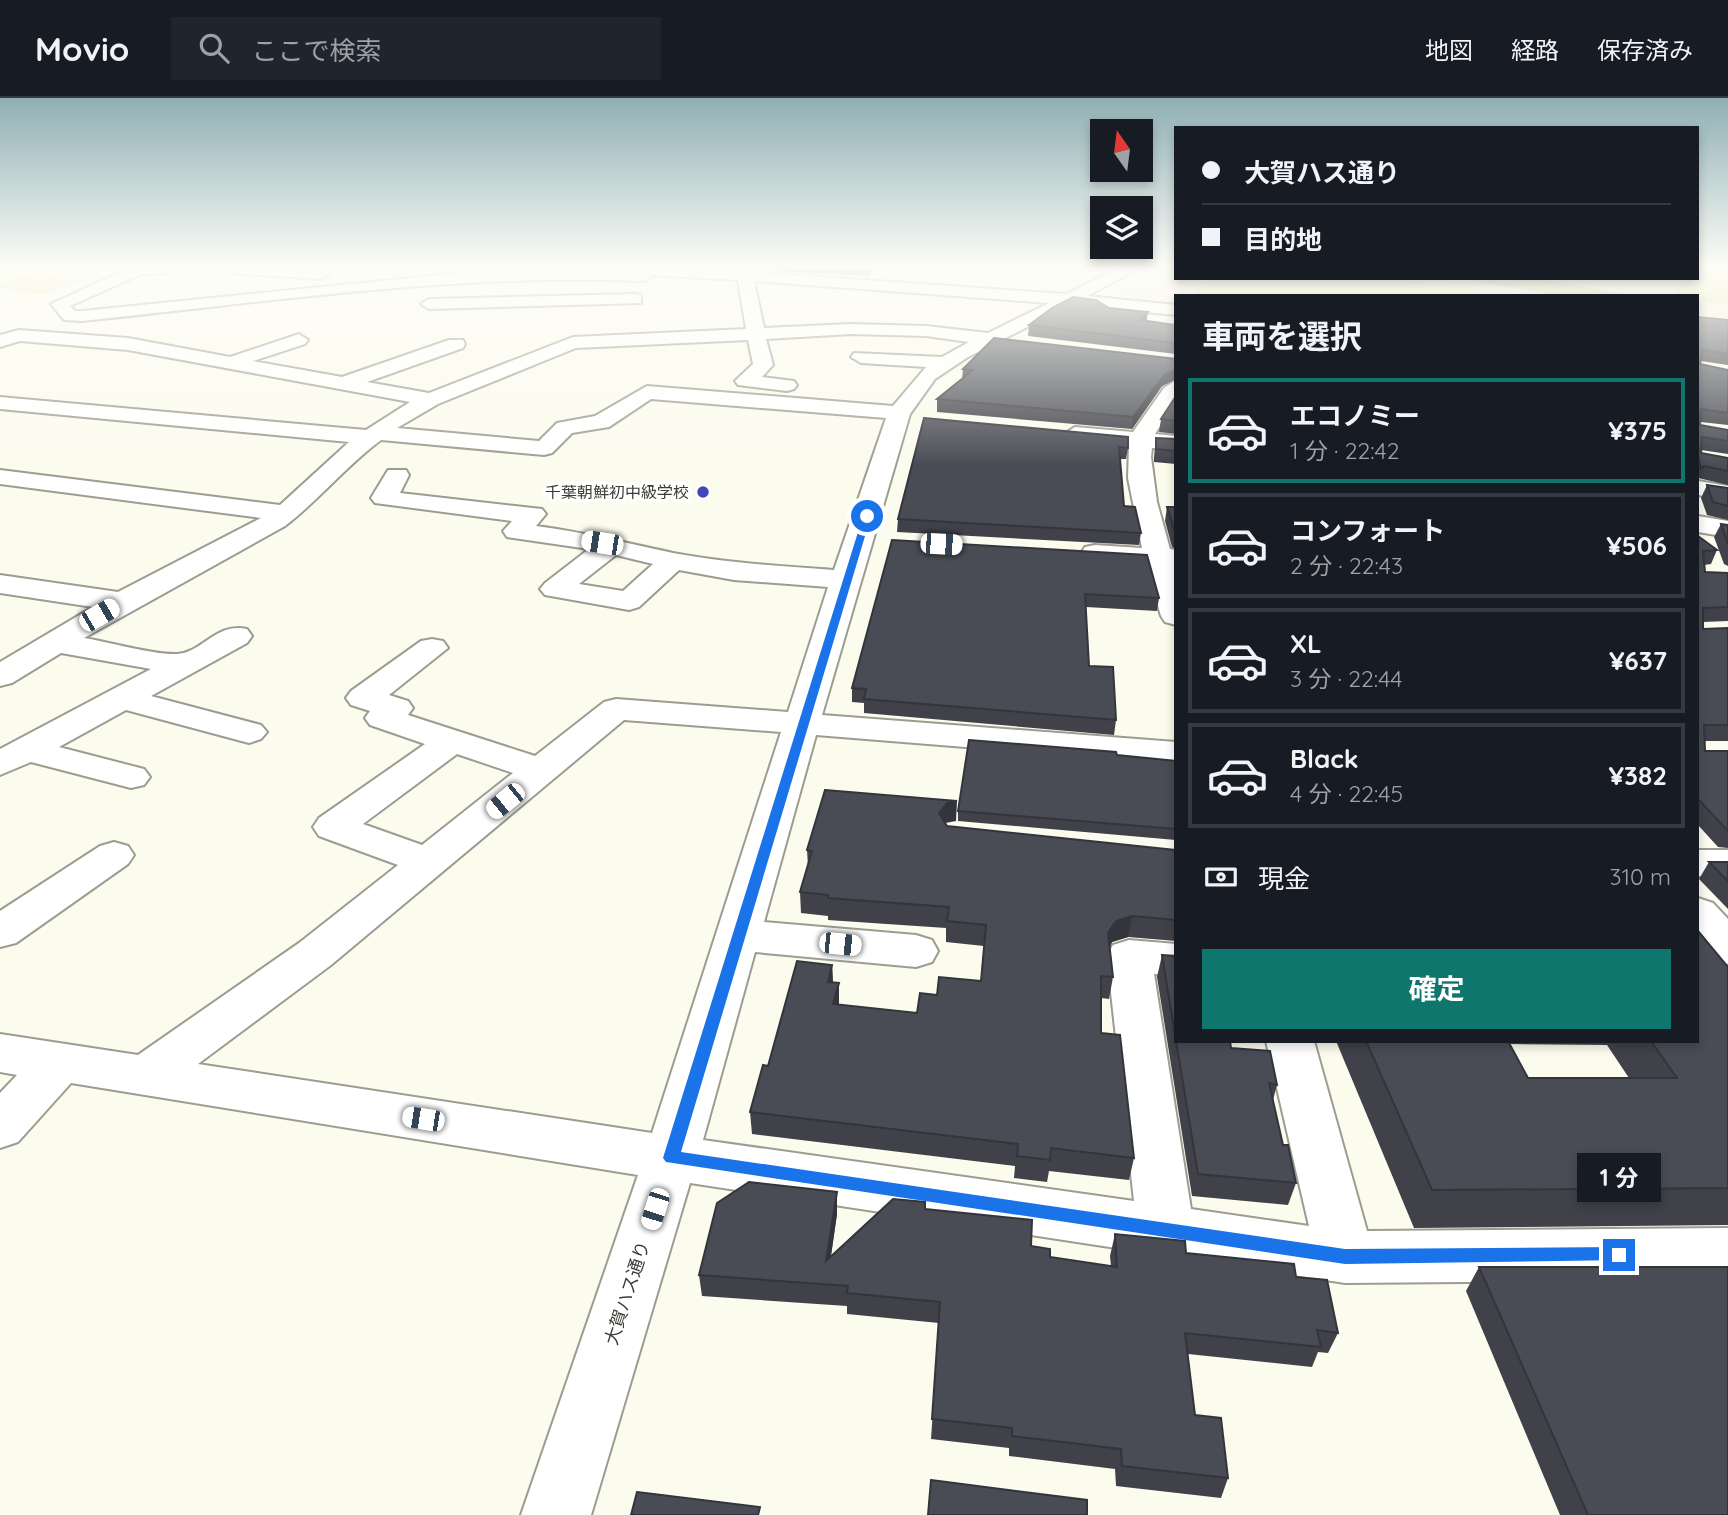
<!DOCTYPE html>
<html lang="ja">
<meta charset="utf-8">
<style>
body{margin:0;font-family:Quicksand,"Noto Sans JP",sans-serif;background:#20242c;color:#f1f3f6;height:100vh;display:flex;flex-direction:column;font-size:26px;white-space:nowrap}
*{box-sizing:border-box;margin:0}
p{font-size:23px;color:#9ea1a6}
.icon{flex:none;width:38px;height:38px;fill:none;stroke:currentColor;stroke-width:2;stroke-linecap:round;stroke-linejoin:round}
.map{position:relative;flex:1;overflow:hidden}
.drawer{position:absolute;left:1174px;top:196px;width:525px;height:749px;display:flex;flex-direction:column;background:#171b24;border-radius:0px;box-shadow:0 4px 10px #0003}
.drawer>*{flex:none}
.top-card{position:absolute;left:1174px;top:28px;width:525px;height:154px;border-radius:0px;box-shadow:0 4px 10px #0003;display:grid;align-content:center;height:154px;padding:0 28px;background:#171b24}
.needle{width:46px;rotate:346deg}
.fabs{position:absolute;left:1090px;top:21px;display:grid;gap:14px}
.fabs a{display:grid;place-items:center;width:63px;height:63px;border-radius:0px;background:#171b24;box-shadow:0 4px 10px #0003;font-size:35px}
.end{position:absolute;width:32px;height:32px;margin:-16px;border:9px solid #1a73e8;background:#fff;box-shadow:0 0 0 4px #fff}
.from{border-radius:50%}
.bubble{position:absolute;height:49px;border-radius:0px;background:#171b24;box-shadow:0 4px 10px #0003;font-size:23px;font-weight:700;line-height:49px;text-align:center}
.car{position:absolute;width:21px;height:42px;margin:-21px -10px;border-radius:9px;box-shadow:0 0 5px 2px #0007;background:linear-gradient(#fff 24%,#345 0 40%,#fff 0 76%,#345 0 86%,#fff 0)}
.top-card b{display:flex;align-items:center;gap:24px;height:66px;font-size:26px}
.top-card b+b{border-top:2px solid #363941}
.top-card i{width:18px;height:18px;background:#f1f3f6}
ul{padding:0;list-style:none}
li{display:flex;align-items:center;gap:21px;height:105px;margin:0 14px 10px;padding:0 14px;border:4px solid #363941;border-radius:0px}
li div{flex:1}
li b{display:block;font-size:26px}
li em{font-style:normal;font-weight:700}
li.active{border-color:#0f766e}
li>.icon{width:63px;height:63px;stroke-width:1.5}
h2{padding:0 28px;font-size:32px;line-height:84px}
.pay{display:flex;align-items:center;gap:18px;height:77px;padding:0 28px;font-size:26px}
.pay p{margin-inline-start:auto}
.primary-button{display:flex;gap:14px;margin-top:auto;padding:14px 28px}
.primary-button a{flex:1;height:80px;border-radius:0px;background:#0f766e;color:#fff;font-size:28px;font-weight:700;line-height:80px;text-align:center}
header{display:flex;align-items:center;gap:42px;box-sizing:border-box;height:98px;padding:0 35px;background:#171b24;border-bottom:2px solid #363941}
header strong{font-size:33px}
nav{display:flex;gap:38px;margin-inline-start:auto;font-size:24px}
.search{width:490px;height:63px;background:#20242c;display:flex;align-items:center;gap:18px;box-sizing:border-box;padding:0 24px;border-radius:0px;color:#9ea1a6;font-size:26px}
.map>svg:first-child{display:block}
.built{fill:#f1f1dd}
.green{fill:#e2df9d}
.forest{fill:#c2bf7d}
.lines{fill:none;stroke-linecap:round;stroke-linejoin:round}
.minor-casing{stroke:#9c9c91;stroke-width:4}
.minor{fill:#fff;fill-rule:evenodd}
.wall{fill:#404149;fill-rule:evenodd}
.shaded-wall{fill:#34353c}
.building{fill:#4a4c55;stroke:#34353c;stroke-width:2}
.route{fill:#1a73e8}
.poi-dot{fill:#4346bb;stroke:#fff;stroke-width:2.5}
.labels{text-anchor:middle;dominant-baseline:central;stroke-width:7;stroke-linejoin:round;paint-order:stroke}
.far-poi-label{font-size:16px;fill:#3d3d38;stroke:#fff;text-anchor:end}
.street-label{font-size:18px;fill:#3d3d38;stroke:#fff}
</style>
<header>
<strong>Movio</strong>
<div class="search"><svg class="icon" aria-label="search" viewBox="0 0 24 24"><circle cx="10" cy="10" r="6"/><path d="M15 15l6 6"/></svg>ここで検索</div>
<nav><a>地図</a><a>経路</a><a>保存済み</a></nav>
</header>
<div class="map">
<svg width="1728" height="1417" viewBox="0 0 1728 1417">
<rect width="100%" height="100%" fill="#fbfbee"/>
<!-- built -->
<path class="built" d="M 1154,170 L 1176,170 L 1176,180 L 1698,180 L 1698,170 L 1728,170 L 1728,267 L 1698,264 L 1698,198 L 1176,198 L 1176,205 L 1122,199 L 1115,190 Z"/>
<!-- green -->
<g class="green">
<path d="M 1698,170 L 1728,170 L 1728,207 L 1698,203 L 1698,198 L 1674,198 L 1680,180 L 1698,180 Z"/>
<path d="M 42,173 L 59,180 L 83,184 L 43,196 L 0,190 L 0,185 Z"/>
<path d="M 1212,180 L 1387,180 L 1483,191 L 1480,198 L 1191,197 Z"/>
</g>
<!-- forest -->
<path class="forest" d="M 1457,180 L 1535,180 L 1634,198 L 1559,198 Z"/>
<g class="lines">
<!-- minor casing -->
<g class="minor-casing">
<g id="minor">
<path d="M 130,170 L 178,170 L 170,175 L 142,176 L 70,208 L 75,213 L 82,213 L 481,173 L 570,170 L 693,170 L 1066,196 L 1120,170 L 1140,170 L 1087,198 L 1176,207 L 1176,217 L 1071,207 L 968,259 L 935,281 L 910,316 L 822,617 L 1176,644 L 1176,666 L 816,637 L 764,824 L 916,837 L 932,842 L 938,853 L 932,864 L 916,869 L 755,854 L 703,1042 L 1134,1103 L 1107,858 L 1113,847 L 1129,842 L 1176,846 L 1176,878 L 1154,876 L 1191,1111 L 1309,1128 L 1266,943 L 1314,943 L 1367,1133 L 1728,1130 L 1728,1182 L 1345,1185 L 690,1085 L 591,1417 L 521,1417 L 638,1077 L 71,985 L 18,1044 L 0,1050 L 0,995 L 17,977 L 0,974 L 0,936 L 138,957 L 299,845 L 398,767 L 319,738 L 313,729 L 319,720 L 425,646 L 370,627 L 365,620 L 370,613 L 351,607 L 346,600 L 351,593 L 421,543 L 432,541 L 443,543 L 448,550 L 389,597 L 408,603 L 413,610 L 408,617 L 535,658 L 604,604 L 616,601 L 788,614 L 828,489 L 734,482 L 679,472 L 639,509 L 629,512 L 545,497 L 540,491 L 545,485 L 589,451 L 507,439 L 503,433 L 512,423 L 375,405 L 371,400 L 388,372 L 406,372 L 409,377 L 400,395 L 542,411 L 546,416 L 536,428 C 583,434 627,445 673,455 C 726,465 780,468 834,472 L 886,320 L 651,301 L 609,329 L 572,335 L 552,355 L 544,357 L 381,342 C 346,368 319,402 285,428 L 84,540 C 110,544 153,557 177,556 C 202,555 216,524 247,531 L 252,538 L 247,545 L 151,598 L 261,627 L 267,634 L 261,641 L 249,645 L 126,612 L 59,649 L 144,671 L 150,679 L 144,687 L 131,690 L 31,664 L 0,677 L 0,651 L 151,571 L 61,555 L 12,585 L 0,588 L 0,564 L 93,509 L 0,495 L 0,477 L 118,494 L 261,420 L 0,386 L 0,372 L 280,407 L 349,344 L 0,311 L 0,299 L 366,332 L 410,304 L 128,252 L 20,243 L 0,249 L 0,237 L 19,232 L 128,240 L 230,259 L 299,236 L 308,242 L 305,246 L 253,263 L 342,279 L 449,242 L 463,242 L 465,246 L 463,250 L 367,284 L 429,295 L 573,239 L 746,231 L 738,182 L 650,177 L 649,181 L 643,183 C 456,175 268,204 82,223 L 64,222 L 51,206 ZM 754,183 L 1049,205 L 988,235 L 926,228 L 851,226 L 764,230 ZM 851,236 L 926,238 L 969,244 L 942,259 L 854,255 L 851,259 L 861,265 L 926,269 L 893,308 L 647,288 L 595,318 L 557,325 L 539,343 L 397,330 L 438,306 L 576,250 L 748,242 L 753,266 L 735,283 L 738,287 L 787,293 L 794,291 L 797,287 L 794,283 L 762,279 L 773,267 L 766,241 ZM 616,457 L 653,466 L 623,493 L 579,486 ZM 624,622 L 781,634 L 652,1035 L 198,966 L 331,867 ZM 457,656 L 513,675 L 422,747 L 363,726 Z"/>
<path d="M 223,170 C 244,170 316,164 329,176 L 321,181 L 231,175 Z"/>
<path d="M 635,196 L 641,197 L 641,205 L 429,211 L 421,206 L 429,201 Z"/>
<path d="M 1176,282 L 1176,302 L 1155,336 L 1176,338 L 1176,352 L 1152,350 L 1151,359 L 1157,404 L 1170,451 L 1176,452 L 1176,527 L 1165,524 L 1161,518 L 1146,466 L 1085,461 L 1081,455 L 1085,449 L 1095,447 L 1142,450 L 1128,380 L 1129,348 L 1075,343 L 1064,336 L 1075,329 L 1133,334 L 1164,290 Z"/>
<path d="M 1698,383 L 1728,388 L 1728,402 L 1698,397 Z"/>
<path d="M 1698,418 L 1728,423 L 1728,439 L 1698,434 Z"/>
<path d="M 114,744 L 128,748 L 134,757 L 128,766 L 16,845 L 0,849 L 0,813 L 100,748 Z"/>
<rect x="1698" y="752" width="30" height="26"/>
<path d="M 1698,800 L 1713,805 L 1728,821 L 1728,866 L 1712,861 L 1698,843 Z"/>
</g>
</g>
<!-- minor -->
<use href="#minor" class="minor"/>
</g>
<!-- wall -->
<g class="wall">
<path d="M 775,170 L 873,170 L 870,178 L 776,173 Z"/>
<path d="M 1109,210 L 1147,223 L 1176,227 L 1176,256 L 1028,238 L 1029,227 Z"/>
<path d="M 1698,219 L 1728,222 L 1728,267 L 1701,263 L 1700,266 L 1728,272 L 1728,327 L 1701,324 L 1700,327 L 1728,332 L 1728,356 L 1701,352 L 1701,355 L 1728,360 L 1728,387 L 1698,380 L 1698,381 Z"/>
<path d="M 1176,261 L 1176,281 L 1162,288 L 1132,331 L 937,314 L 937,301 L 962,280 L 963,271 Z"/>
<path d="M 1176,298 L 1176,336 L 1159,334 L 1161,321 Z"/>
<path d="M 924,320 L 1128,350 L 1126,361 L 1120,361 L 1124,408 L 1141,435 L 1139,447 L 897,434 L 898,421 Z"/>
<path d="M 1156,340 L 1176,341 L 1176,366 L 1154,364 L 1154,359 Z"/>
<path d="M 1707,387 L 1728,390 L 1728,422 L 1707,417 L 1701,400 Z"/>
<path d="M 1167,409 L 1176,409 L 1176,451 L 1172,449 L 1165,423 Z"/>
<path d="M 1721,426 L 1728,427 L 1728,468 L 1724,466 L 1714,439 Z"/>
<path d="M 1698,438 L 1717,452 L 1711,466 L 1704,467 L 1705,474 L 1728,475 L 1728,523 L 1703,524 L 1703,531 L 1728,530 L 1728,643 L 1704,643 L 1705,653 L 1728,653 L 1728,750 L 1718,749 L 1698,727 Z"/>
<path d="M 892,442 L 1159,500 L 1157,513 L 1086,509 L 1089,568 L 1116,622 L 1114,637 L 864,615 L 864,605 L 852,604 L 852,590 Z"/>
<path d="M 1117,657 L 1176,663 L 1176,742 L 958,723 L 958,713 Z"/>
<path d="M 956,723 L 945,725 L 947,728 L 1176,777 L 1176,843 L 1128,839 L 1112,844 L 1110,849 L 1113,879 L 1109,901 L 1101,900 L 1101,935 L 1134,1060 L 1129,1082 L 1049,1073 L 1047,1084 L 1014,1080 L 1015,1068 L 752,1036 L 750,1014 L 768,968 L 832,867 L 833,884 L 839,907 L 917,915 L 937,897 L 981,883 L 984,848 L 946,844 L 946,830 L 828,822 L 828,818 L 801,815 L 800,794 L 808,769 L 807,752 Z"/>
<path d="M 1709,764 L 1728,764 L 1728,811 L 1699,781 Z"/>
<path d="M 1162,857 L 1231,950 L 1277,987 L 1273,1002 L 1283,1047 L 1296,1085 L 1288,1107 L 1192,1098 L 1157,879 Z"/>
<path d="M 1728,869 L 1728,1127 L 1414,1130 L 1336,943 L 1698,943 ZM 1510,946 L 1607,947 L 1629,980 L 1528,980 Z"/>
<path d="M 925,1111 L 1031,1148 L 1050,1159 L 1111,1168 L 1110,1158 L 1115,1136 L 1186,1155 L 1296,1179 L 1338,1235 L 1328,1255 L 1318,1254 L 1312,1269 L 1188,1256 L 1195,1317 L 1228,1380 L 1221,1400 L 1116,1388 L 1115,1371 L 1009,1358 L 1009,1350 L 931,1341 L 939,1225 L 847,1216 L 847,1208 L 702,1198 L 699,1177 L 837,1116 L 831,1158 Z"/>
<path d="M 1479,1169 L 1728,1417 L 1560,1417 L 1466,1193 Z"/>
</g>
<!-- shaded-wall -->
<g class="shaded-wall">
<path d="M 1148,214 L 1146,225 L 1140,222 Z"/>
<path d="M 1176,271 L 1176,281 L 1162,288 L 1132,331 L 1133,319 L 1164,277 Z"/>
<path d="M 957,703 L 956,723 L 945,725 L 939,715 L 947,705 Z"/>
<path d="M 1132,818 L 1128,839 L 1112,844 L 1105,857 L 1108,835 L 1116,823 Z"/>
<path d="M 832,867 L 833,889 L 828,884 Z"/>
<path d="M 839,885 L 839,906 L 833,906 Z"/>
<path d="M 837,1094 L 837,1116 L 827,1184 L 826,1163 Z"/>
</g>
<!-- building -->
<g class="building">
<path d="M 825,170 L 871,170 L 870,173 Z"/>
<path d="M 1073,199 L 1096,202 L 1109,210 L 1148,214 L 1140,222 L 1176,227 L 1176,245 L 1029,227 L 1052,210 Z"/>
<path d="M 1698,219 L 1728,222 L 1728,256 L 1703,252 L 1700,266 L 1728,272 L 1728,315 L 1701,311 L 1700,327 L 1728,332 L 1728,343 L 1702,339 L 1701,355 L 1728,360 L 1728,373 L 1704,368 L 1701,371 L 1698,358 Z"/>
<path d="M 994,240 L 1176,261 L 1176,271 L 1164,277 L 1133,319 L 937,301 L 973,272 L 963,271 Z"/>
<path d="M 1176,298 L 1176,323 L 1161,321 Z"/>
<path d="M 924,320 L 1128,339 L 1128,350 L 1119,349 L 1124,408 L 1135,409 L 1141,435 L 898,421 Z"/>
<path d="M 1156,340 L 1176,341 L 1176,353 L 1156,351 Z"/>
<path d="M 1707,387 L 1728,390 L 1728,408 L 1713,404 Z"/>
<path d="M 1167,409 L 1176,409 L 1176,435 L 1175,434 Z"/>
<path d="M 1721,426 L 1728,427 L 1728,446 Z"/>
<path d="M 1698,438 L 1717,452 L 1703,453 L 1705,474 L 1728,475 L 1728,509 L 1703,510 L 1703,531 L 1728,530 L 1728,627 L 1704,627 L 1705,653 L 1728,653 L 1728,733 L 1698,701 Z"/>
<path d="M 892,442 L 1147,457 L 1159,500 L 1085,496 L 1089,568 L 1113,569 L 1116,622 L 864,601 L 866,591 L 852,590 Z"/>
<path d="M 969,642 L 1116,654 L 1117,657 L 1176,663 L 1176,731 L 958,713 Z"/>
<path d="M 825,692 L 957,703 L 947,705 L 939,715 L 947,728 L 1175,752 L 1175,777 L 1176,777 L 1176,822 L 1132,818 L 1116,823 L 1108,835 L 1113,879 L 1101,878 L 1101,935 L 1120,937 L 1134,1060 L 1051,1050 L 1050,1062 L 1017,1058 L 1018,1046 L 750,1014 L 763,967 L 768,968 L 797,863 L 832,867 L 828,884 L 839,885 L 833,906 L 917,915 L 920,895 L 937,897 L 939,879 L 981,883 L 986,827 L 947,823 L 949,809 L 828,800 L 828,797 L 800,794 L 812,753 L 807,752 Z"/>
<path d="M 1709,764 L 1728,764 L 1728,783 Z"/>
<path d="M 1698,833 L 1728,869 L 1728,1090 L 1432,1092 L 1366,943 L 1508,943 L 1528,980 L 1677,980 L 1651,943 L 1698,943 Z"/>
<path d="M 1162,857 L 1176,858 L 1176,943 L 1230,943 L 1231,950 L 1270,953 L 1277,987 L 1269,985 L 1283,1047 L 1288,1047 L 1296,1085 L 1198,1076 Z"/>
<path d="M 749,1084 L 837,1094 L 826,1163 L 893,1101 L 925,1104 L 925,1111 L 1032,1122 L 1031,1148 L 1050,1151 L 1050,1159 L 1117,1169 L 1115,1136 L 1185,1143 L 1186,1155 L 1294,1166 L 1296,1179 L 1327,1182 L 1338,1235 L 1317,1232 L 1321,1249 L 1185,1235 L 1195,1317 L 1221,1320 L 1228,1380 L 1122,1368 L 1121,1351 L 1012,1338 L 1012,1330 L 932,1321 L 940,1204 L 847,1195 L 848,1188 L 699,1177 L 717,1105 Z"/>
<path d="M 1479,1169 L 1728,1169 L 1728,1417 L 1588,1417 Z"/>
<path d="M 931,1382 L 1087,1402 L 1087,1417 L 928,1417 Z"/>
<path d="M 637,1394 L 760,1409 L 758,1417 L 631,1417 Z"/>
</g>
<!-- sky -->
<linearGradient id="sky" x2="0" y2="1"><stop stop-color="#8fafb4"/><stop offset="0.46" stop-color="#fdfdf7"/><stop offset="1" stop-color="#fdfdf7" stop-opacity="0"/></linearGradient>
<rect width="1728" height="368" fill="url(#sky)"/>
<!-- route -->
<path class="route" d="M 867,415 L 871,418 L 681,1054 L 1345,1151 L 1619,1149 L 1627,1157 L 1625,1162 L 1345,1166 L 666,1064 L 663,1060 L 863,418 Z"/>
<!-- markers -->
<circle class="poi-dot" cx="703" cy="394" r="7"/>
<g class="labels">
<!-- far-poi labels -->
<g class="far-poi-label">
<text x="689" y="394">千葉朝鮮初中級学校</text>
</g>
<!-- street labels -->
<g class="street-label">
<text transform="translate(627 1195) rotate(-72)">大賀ハス通り</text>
</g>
</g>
</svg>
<div class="fabs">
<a><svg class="needle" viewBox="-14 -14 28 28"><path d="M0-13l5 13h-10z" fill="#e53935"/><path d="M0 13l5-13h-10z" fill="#9ea1a6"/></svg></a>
<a><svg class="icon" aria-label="layers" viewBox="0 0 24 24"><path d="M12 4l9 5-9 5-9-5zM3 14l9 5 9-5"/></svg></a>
</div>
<i class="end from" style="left:867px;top:418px"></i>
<i class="end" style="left:1619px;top:1157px"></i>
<div class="bubble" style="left:1577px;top:1055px;width:84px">1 分</div>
<i class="car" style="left:602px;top:445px;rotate:279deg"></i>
<i class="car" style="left:941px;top:446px;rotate:93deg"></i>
<i class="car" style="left:99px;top:517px;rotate:60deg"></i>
<i class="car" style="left:505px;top:703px;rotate:231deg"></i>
<i class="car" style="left:840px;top:846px;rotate:96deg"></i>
<i class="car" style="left:423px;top:1021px;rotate:279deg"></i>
<i class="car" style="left:655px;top:1111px;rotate:198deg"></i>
<div class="top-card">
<b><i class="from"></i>大賀ハス通り</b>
<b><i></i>目的地</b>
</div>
<section class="drawer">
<h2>車両を選択</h2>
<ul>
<li class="active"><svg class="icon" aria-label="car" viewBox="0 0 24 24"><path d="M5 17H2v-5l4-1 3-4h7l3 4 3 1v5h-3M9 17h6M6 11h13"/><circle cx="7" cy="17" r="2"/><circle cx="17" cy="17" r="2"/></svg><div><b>エコノミー</b><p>1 分 · 22:42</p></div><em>¥375</em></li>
<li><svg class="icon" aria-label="car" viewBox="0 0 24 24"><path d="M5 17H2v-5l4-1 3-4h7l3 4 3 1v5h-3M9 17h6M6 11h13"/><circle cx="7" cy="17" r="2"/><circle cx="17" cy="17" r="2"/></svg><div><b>コンフォート</b><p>2 分 · 22:43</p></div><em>¥506</em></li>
<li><svg class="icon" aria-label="car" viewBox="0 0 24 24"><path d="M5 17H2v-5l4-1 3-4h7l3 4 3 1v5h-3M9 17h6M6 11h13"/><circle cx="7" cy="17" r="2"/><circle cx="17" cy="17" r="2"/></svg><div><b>XL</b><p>3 分 · 22:44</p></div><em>¥637</em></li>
<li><svg class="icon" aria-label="car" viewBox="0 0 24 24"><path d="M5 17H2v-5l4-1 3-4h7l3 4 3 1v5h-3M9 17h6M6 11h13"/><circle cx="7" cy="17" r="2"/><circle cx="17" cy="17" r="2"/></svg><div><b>Black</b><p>4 分 · 22:45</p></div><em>¥382</em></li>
</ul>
<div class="pay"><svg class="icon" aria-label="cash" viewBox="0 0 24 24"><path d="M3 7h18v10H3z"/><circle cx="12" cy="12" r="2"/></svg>現金<p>310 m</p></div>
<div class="primary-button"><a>確定</a></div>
</section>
</div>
